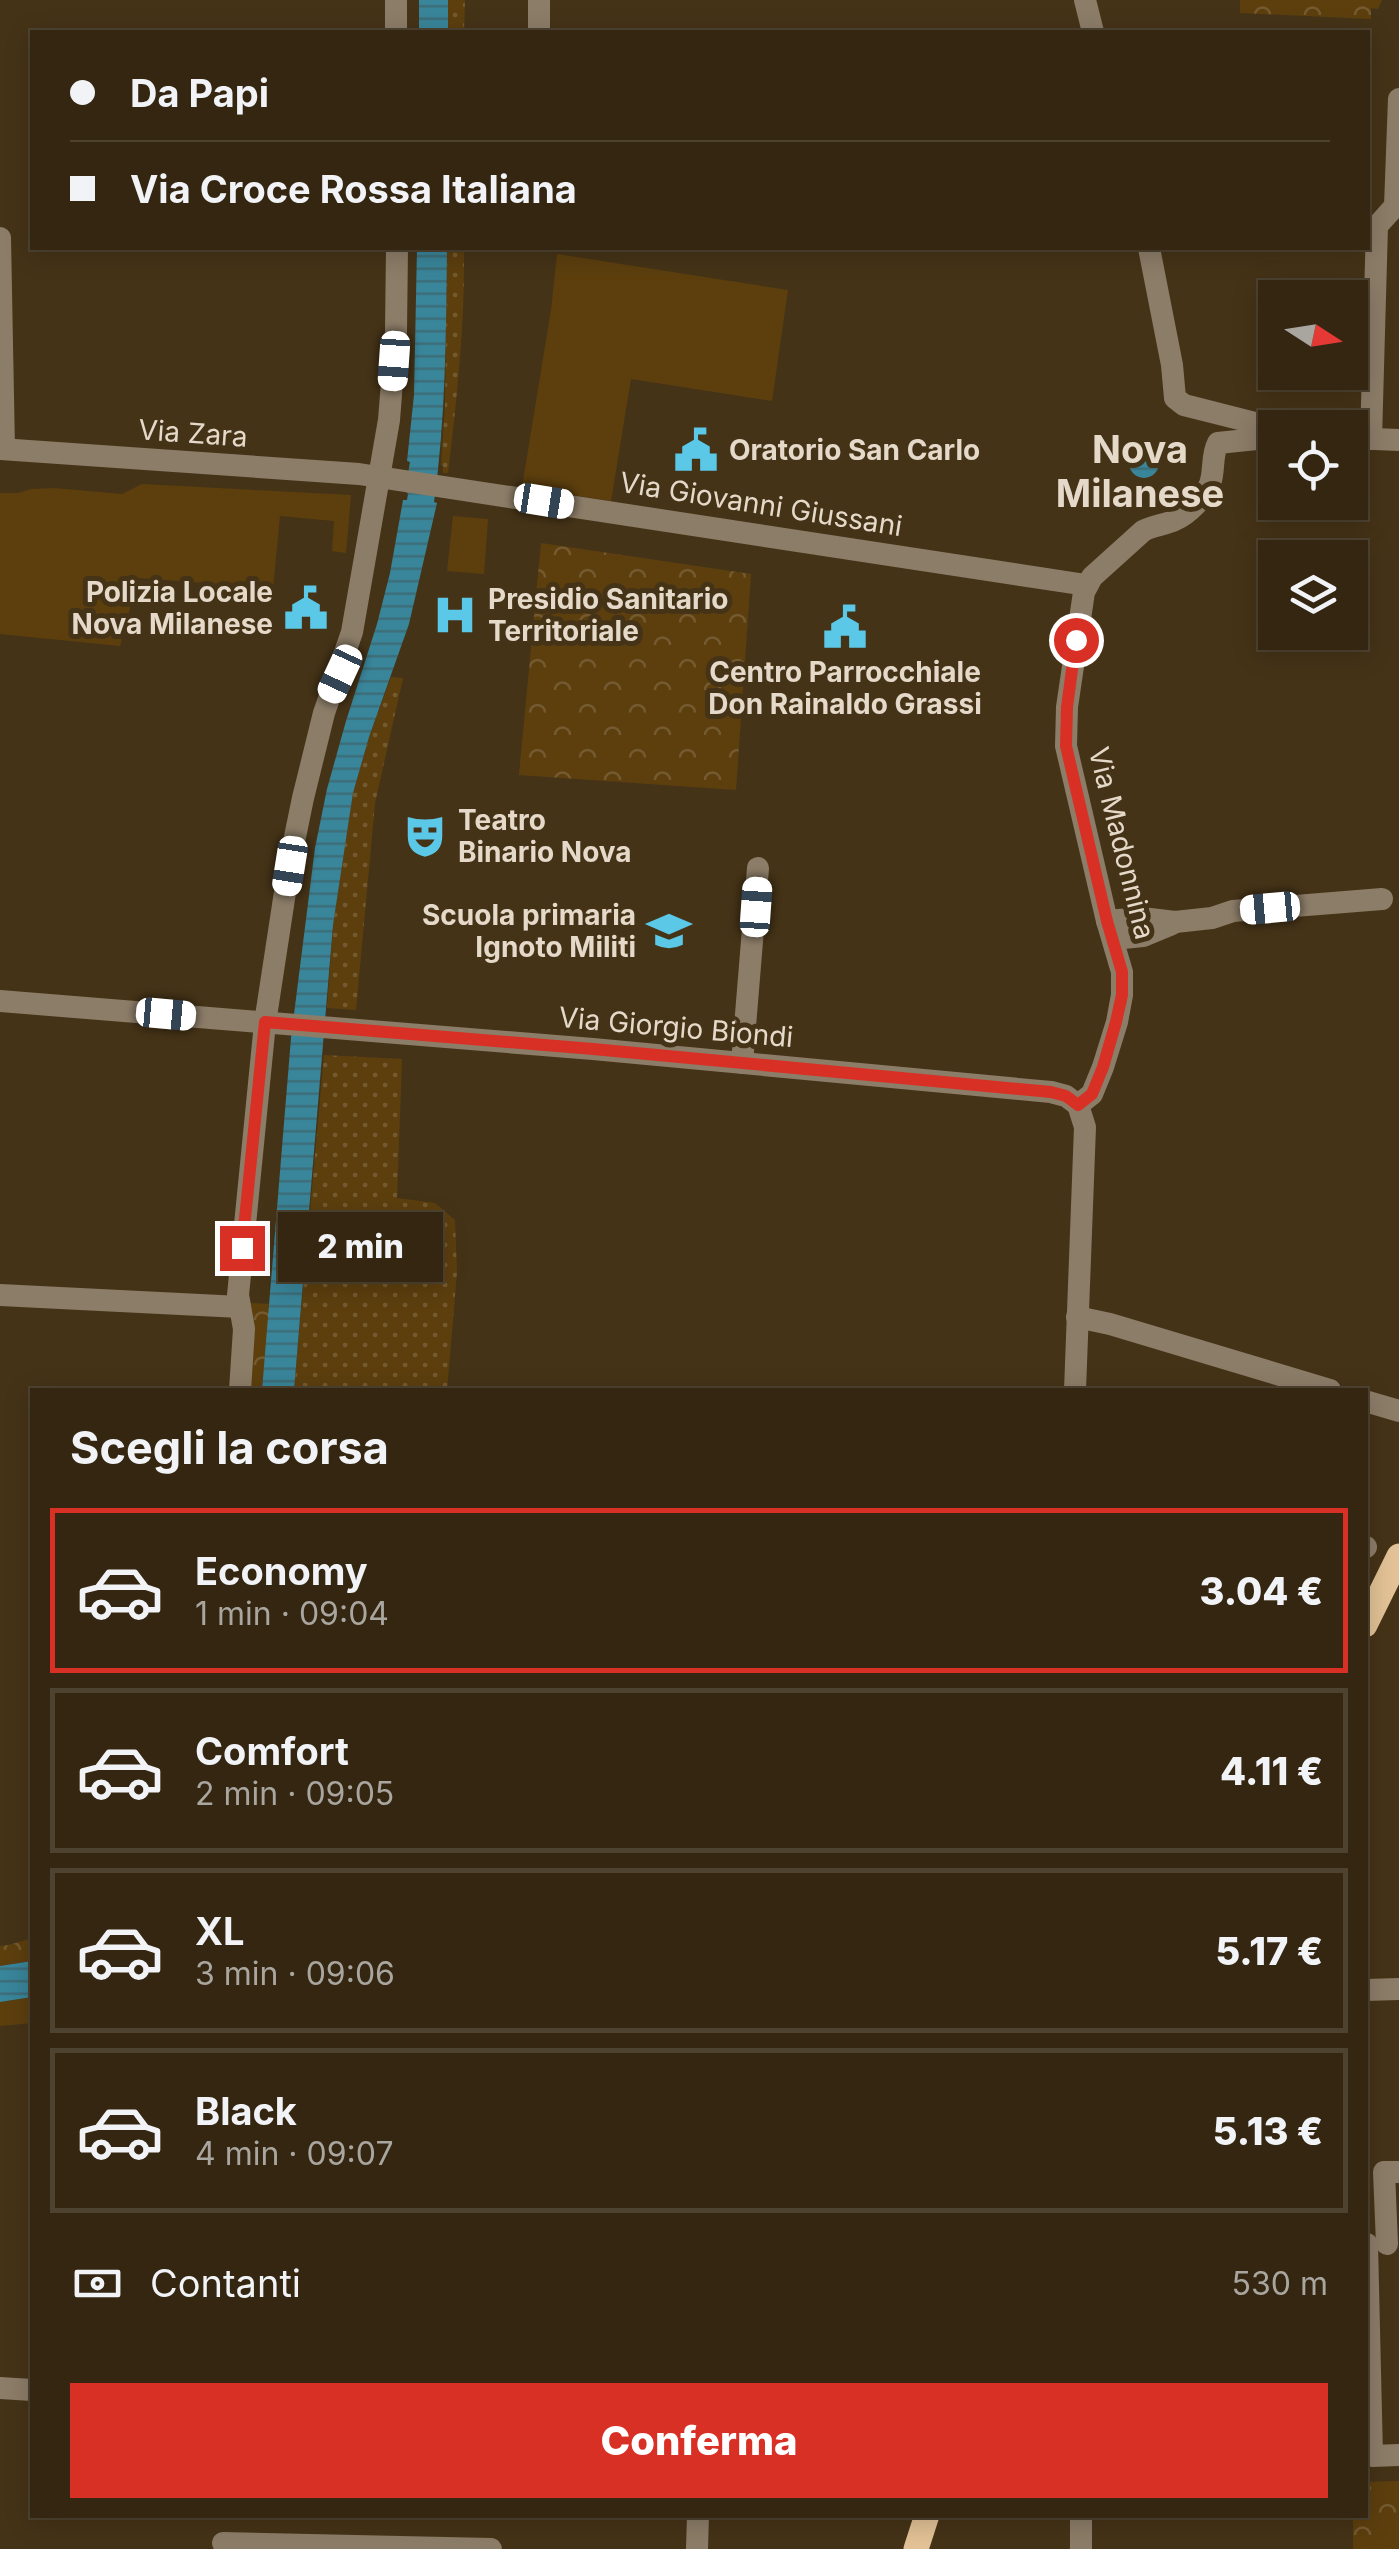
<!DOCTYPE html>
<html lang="it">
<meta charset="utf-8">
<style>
body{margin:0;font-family:Inter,sans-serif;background:#3c2e1a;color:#f1f3f6;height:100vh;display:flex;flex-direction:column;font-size:38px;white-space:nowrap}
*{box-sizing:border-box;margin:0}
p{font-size:32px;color:#a9a59f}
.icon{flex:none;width:55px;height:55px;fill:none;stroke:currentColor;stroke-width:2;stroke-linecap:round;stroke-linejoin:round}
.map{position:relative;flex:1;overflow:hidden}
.sheet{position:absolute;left:30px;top:1388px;width:1338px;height:1130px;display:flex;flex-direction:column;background:#342611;border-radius:0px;box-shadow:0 5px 25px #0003,0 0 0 2px #4e4331}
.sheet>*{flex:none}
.banner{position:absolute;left:30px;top:30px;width:1340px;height:220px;border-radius:0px;box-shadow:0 5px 25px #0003,0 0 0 2px #4e4331;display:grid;align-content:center;height:220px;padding:0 40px;background:#342611}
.needle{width:65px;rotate:102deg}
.fabs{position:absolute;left:1258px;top:280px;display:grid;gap:20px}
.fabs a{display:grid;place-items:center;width:110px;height:110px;border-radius:0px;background:#342611;box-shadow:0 5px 25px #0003,0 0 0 2px #4e4331;font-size:50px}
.end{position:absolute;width:45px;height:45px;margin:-22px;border:12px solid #d93025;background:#fff;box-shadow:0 0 0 5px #fff}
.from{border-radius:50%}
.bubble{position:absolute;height:70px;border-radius:0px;background:#342611;box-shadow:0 5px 25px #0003,0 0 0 2px #4e4331;font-size:32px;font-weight:800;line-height:70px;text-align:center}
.car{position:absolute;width:30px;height:60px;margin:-30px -15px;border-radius:12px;box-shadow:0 0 8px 2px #0007;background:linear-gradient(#fff 24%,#345 0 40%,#fff 0 76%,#345 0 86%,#fff 0)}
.banner b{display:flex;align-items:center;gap:35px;height:95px;font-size:38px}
.banner b+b{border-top:2px solid #4e4331}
.banner i{width:25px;height:25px;background:#f1f3f6}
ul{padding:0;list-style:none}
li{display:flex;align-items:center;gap:30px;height:165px;margin:0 20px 15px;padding:0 20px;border:5px solid #4e4331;border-radius:0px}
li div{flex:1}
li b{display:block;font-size:38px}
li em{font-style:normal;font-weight:800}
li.on{border-color:#d93025}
li>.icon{width:90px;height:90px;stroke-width:1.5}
h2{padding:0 40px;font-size:45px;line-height:120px}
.pay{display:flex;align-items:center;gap:25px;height:110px;padding:0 40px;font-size:38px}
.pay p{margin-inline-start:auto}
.primary-button{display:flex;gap:20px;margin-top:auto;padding:20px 40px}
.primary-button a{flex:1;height:115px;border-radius:0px;background:#d93025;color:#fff;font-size:40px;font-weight:800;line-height:115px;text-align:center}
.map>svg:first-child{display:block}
.grass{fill:url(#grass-dots)}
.forest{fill:url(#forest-crowns)}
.garden{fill:#5d3f0e}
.water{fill:url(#water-rules)}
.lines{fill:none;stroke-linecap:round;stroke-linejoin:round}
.minor{stroke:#8c7d68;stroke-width:22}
.major{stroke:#e2c296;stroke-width:25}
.route{stroke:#d93025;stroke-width:12}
.labels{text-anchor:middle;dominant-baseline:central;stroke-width:10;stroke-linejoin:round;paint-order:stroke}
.street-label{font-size:28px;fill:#e5d9ca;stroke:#453317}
.poi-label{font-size:28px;font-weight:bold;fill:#e5d9ca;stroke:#453317;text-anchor:start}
.district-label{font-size:38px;font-weight:bold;fill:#e5d9ca;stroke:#453317}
</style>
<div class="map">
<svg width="1399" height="2549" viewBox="0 0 1399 2549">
<defs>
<pattern id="grass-dots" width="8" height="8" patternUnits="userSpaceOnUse" patternTransform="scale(2.5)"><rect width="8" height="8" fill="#5d3f0e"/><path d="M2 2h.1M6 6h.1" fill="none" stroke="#745a30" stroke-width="1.8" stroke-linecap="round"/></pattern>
<pattern id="forest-crowns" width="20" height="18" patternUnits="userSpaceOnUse" patternTransform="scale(2.5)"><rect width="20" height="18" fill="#5d3f0e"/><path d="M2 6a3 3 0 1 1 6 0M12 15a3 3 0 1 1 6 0" fill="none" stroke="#745a30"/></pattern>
<pattern id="water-rules" width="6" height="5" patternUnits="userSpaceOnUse" patternTransform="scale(2.5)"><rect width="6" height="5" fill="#39859a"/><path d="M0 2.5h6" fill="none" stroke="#3d6d79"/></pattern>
</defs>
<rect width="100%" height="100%" fill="#453317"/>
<!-- grass -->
<g class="grass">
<path d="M 448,0 L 465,0 L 464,32 L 448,32 Z"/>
<path d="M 447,248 L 464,248 C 465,323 457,398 448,473 L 443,473 L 443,466 L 441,465 L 445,404 Z"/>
<path d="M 391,677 L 403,678 L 375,803 L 356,1010 L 327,1008 L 333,925 L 353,793 L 369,737 Z"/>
<path d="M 324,1055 L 402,1059 L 397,1198 L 435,1203 L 455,1220 L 457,1272 L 447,1390 L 294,1390 Z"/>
</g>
<!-- forest -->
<g class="forest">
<path d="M 1240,0 L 1382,0 L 1378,9 L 1371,8 L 1371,19 L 1240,13 Z"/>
<path d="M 541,543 L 751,574 L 736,790 L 519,775 Z"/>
<path d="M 249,1303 L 270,1304 L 262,1390 L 243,1390 Z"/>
<path d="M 32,1938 L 32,1961 L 0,1966 L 0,1946 L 9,1945 Z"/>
<path d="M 32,1997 L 32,2023 L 0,2026 L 0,2002 Z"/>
<path d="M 1399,2481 L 1399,2549 L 1353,2549 L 1353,2515 L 1365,2515 L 1365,2482 Z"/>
</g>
<!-- garden -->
<g class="garden">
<path d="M 557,254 L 788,290 L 772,401 L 631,379 L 611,501 L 522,487 L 551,310 Z"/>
<path d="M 142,484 L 351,495 L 346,553 L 332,551 L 334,521 L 280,516 L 273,588 L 138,578 L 120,646 L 0,634 L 0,493 L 18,493 L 31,489 L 54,488 L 122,494 Z"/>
<path d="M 453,516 L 488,519 L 484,574 L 447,571 Z"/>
</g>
<!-- water -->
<g class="water">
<rect x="419" y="0" width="29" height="32"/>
<path d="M 417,248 L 447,248 C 446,333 446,417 434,502 L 437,503 L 409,624 L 369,737 L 353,793 L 333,925 L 294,1390 L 262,1390 L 291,1038 L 315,848 L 327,789 L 346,721 L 377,624 L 390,573 L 403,500 L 407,500 L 408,494 L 405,490 L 410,462 L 407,461 L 414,395 Z"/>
<circle cx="1144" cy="463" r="15"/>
<path d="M 32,1961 L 32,1997 L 0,2002 L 0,1966 Z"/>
</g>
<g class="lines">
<!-- minor -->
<g class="minor">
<path d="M 396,0 L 396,32"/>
<path d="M 1085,0 L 1093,32"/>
<path d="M 539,32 L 539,0"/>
<path d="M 0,238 L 4,449"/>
<path d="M 1149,248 L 1172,365 L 1175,398 L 1184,405 L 1275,428"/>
<path d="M 1350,438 L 1399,440"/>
<path d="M 1371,439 L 1377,226 L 1395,206 L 1399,99"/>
<path d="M 0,449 L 359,474 L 1086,585"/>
<path d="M 1107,921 L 1142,918 L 1175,922 L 1212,918 L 1233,911 L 1382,899"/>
<path d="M 1113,939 L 1143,936 L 1172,924"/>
<path d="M 0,1001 L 593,1049 L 1051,1092 L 1066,1096 L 1078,1105"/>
<path d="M 742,1063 L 758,868"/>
<path d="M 1078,1105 L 1092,1094 L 1103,1067 L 1117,1022 L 1122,995 L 1122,972 L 1107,921 L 1066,746 L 1067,707 L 1084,592 L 1092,577 L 1143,531 C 1154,525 1165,525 1175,520 C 1189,514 1204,498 1210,484 C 1215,470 1211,456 1218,443 L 1275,437"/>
<path d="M 0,1295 L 240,1307"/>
<path d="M 1077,1317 L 1110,1324 L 1330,1390"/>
<path d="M 240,1390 L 244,1329 L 238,1295 L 265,1023 L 289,866 L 303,798 L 324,713 L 352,632 L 389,420 L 396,332 L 397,248"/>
<path d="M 1075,1390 L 1085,1127 L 1078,1105"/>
<path d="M 1365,1401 L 1399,1411"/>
<path d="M 1365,1547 L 1366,1547"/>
<path d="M 1365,1990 L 1399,1989"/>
<path d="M 1367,2244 L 1372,2456 L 1399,2455"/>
<path d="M 1387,2244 L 1384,2172 L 1399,2172"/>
<path d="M 0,2388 L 32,2390"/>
<path d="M 1081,2515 L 1081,2549"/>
<path d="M 223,2543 L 491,2549"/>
<path d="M 697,2549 L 698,2515"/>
</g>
<!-- major -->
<g class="major">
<path d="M 1365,1625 L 1399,1556"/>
<path d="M 916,2549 L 927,2515"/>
</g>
</g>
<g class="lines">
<!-- route -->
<path class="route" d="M 242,1248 L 265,1022 L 593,1049 L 1051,1092 L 1066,1096 L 1078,1105 L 1092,1094 L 1103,1067 L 1116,1022 L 1122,995 L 1122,972 L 1107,921 L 1066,746 L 1067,707 L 1076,640"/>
</g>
<!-- icons -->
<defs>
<g id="civic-bare" transform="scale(3.45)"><path d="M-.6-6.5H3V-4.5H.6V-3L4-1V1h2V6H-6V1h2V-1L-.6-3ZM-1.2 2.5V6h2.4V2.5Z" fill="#5bc8e7" stroke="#453317" stroke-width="2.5" paint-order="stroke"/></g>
<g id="hospital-bare" transform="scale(3.45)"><path d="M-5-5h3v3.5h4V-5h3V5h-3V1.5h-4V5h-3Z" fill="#5bc8e7" stroke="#453317" stroke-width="2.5" paint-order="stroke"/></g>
<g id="theatre-bare" transform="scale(3.45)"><path d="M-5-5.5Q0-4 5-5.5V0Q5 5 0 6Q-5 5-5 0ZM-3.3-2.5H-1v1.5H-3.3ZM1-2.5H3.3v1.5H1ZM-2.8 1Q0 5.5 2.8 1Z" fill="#5bc8e7" stroke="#453317" stroke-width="2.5" paint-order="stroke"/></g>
<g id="school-bare" transform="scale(3.45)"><path d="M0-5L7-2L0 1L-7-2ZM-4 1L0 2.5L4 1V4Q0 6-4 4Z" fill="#5bc8e7" stroke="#453317" stroke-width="2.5" paint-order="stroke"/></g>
</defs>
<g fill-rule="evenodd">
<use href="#civic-bare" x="696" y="450"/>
<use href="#civic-bare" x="306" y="608"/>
<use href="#hospital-bare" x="455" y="615"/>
<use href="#civic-bare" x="845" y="627"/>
<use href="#theatre-bare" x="425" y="836"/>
<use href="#school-bare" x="669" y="931"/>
</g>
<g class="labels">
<!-- street labels -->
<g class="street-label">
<text transform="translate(193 433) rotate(4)">Via Zara</text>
<text transform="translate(761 504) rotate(9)">Via Giovanni Giussani</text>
<text transform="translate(1122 843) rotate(76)">Via Madonnina</text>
<text transform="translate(676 1027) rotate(5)">Via Giorgio Biondi</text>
</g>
<!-- poi labels -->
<g class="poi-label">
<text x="729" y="450">Oratorio San Carlo</text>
<text x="273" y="592" text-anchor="end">Polizia Locale<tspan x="273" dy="32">Nova Milanese</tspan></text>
<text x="488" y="599">Presidio Sanitario<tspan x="488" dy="32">Territoriale</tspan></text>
<text x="845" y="672" text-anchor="middle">Centro Parrocchiale<tspan x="845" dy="32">Don Rainaldo Grassi</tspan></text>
<text x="458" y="820">Teatro<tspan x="458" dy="32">Binario Nova</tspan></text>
<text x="636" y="915" text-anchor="end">Scuola primaria<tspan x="636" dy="32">Ignoto Militi</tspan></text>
</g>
<!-- district labels -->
<g class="district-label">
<text x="1140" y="449">Nova<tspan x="1140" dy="44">Milanese</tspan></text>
</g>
</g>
</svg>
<div class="fabs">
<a><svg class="needle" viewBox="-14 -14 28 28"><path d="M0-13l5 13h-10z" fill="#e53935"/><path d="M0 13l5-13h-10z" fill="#a9a59f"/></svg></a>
<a><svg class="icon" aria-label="locate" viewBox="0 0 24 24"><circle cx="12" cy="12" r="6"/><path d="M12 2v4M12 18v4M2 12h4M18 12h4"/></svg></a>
<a><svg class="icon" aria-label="layers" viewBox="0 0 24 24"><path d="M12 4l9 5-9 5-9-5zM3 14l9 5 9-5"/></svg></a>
</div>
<i class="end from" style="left:1076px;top:640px"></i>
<i class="end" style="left:242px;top:1248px"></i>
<div class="bubble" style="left:278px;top:1212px;width:165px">2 min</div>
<i class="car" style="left:394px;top:361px;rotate:184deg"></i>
<i class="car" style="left:544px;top:501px;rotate:99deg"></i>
<i class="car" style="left:340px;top:674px;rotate:205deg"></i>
<i class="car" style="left:290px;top:866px;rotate:189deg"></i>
<i class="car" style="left:756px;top:907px;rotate:4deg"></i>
<i class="car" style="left:1270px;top:908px;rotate:265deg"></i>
<i class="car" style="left:166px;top:1014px;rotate:95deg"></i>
<div class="banner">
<b><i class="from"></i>Da Papi</b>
<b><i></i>Via Croce Rossa Italiana</b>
</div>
<section class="sheet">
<h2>Scegli la corsa</h2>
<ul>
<li class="on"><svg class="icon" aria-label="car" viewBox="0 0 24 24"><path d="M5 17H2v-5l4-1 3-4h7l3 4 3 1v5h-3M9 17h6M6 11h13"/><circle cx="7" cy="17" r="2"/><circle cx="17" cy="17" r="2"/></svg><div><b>Economy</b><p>1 min · 09:04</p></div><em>3.04 €</em></li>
<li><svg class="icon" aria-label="car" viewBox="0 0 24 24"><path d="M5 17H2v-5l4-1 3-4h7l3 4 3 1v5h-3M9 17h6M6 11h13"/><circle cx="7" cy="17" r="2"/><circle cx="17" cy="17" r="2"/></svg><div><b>Comfort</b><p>2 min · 09:05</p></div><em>4.11 €</em></li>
<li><svg class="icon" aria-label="car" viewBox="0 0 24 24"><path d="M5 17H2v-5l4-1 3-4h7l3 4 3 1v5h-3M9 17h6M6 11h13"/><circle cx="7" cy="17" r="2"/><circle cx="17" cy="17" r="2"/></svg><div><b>XL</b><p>3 min · 09:06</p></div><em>5.17 €</em></li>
<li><svg class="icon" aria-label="car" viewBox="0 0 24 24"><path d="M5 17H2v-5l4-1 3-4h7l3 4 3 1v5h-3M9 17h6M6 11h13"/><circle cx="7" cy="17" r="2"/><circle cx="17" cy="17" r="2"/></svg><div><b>Black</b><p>4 min · 09:07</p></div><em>5.13 €</em></li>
</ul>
<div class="pay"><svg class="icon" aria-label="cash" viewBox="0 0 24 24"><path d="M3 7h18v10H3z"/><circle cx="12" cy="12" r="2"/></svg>Contanti<p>530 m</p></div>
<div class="primary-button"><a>Conferma</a></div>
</section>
</div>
